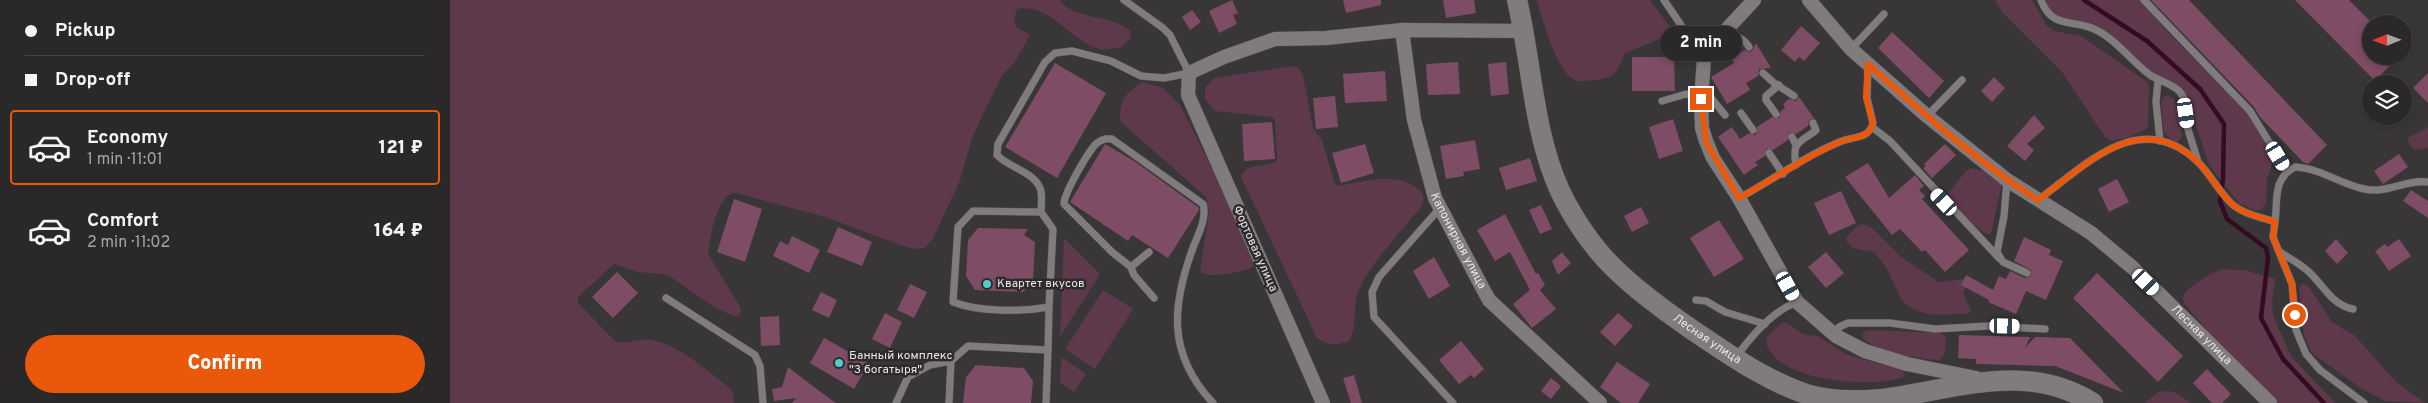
<!DOCTYPE html>
<meta charset="utf-8">
<style>
body{margin:0;font-family:Overpass,sans-serif;background:#373435;color:#f1f3f6;height:100vh;display:flex;flex-direction:column;font-size:19px;white-space:nowrap}
*{box-sizing:border-box;margin:0}
p{font-size:16px;color:#a6a6a8}
.icon{flex:none;width:28px;height:28px;fill:none;stroke:currentColor;stroke-width:2;stroke-linecap:round;stroke-linejoin:round}
.map{position:relative;flex:1;overflow:hidden}
.details{display:flex;flex-direction:column;background:#2b2829;width:450px}
.details>*{flex:none}
.hud{display:grid;align-content:center;height:110px;padding:0 25px;background:#2b2829}
.needle{width:32px;rotate:269deg}
.controls{position:absolute;left:1912px;top:15px;display:grid;gap:10px}
.controls a{display:grid;place-items:center;width:50px;height:50px;border-radius:50%;background:#2b2829;box-shadow:0 2px 8px #0003,0 0 0 1px #474446;font-size:25px}
.end{position:absolute;width:22px;height:22px;margin:-11px;border:6px solid #ea580c;background:#fff;box-shadow:0 0 0 2px #fff}
.from{border-radius:50%}
.bubble{position:absolute;height:35px;border-radius:18px;background:#2b2829;box-shadow:0 2px 8px #0003,0 0 0 1px #474446;font-size:16px;font-weight:800;line-height:35px;text-align:center}
.car{position:absolute;width:15px;height:30px;margin:-15px -8px;border-radius:6px;box-shadow:0 0 4px 1px #0007;background:linear-gradient(#fff 24%,#345 0 40%,#fff 0 76%,#345 0 86%,#fff 0)}
.hud b{display:flex;align-items:center;gap:18px;height:48px;font-size:19px}
.hud b+b{border-top:1px solid #474446}
.hud i{width:12px;height:12px;background:#f1f3f6}
ul{padding:0;list-style:none}
li{display:flex;align-items:center;gap:15px;height:75px;margin:0 10px 8px;padding:0 15px;border:2px solid transparent;border-radius:5px}
li div{flex:1}
li b{display:block;font-size:19px}
li em{font-style:normal;font-weight:800}
li.current{border-color:#ea580c}
li>.icon{width:45px;height:45px;stroke-width:1.5}
.cta{display:flex;gap:10px;margin-top:auto;padding:10px 25px}
.cta a{flex:1;height:58px;border-radius:30px;background:#ea580c;color:#fff;font-size:20px;font-weight:800;line-height:58px;text-align:center}
main{display:flex;flex:1;min-height:0}
.map>svg:first-child{display:block}
.green{fill:#5e394b}
.lines{fill:none;stroke-linecap:round;stroke-linejoin:round}
.stream{stroke:#350a23;stroke-width:4.5}
.building{fill:#7e4c65}
.lane-casing{stroke:#545253;stroke-width:8}
.street-casing{stroke:#545253;stroke-width:15}
.secondary-casing{stroke:#545253;stroke-width:21}
.lane{stroke:#807c7e;stroke-width:7}
.street{stroke:#807c7e;stroke-width:14}
.secondary{stroke:#807c7e;stroke-width:20}
.route{stroke:#ea580c;stroke-width:6}
.poi-dot{fill:#51ccd1;stroke:#2f2b2d;stroke-width:2}
.labels{text-anchor:middle;dominant-baseline:central;stroke-width:5;stroke-linejoin:round;paint-order:stroke}
.street-label{font-size:12px;fill:#e9e7e8;stroke:#2f2b2d}
.poi-label{font-size:12px;fill:#e9e7e8;stroke:#2f2b2d;text-anchor:start}
</style>
<main>
<section class="details">
<div class="hud">
<b><i class="from"></i>Pickup</b>
<b><i></i>Drop-off</b>
</div>
<ul>
<li class="current"><svg class="icon" aria-label="car" viewBox="0 0 24 24"><path d="M5 17H2v-5l4-1 3-4h7l3 4 3 1v5h-3M9 17h6M6 11h13"/><circle cx="7" cy="17" r="2"/><circle cx="17" cy="17" r="2"/></svg><div><b>Economy</b><p>1 min · 11:01</p></div><em>121 ₽</em></li>
<li><svg class="icon" aria-label="car" viewBox="0 0 24 24"><path d="M5 17H2v-5l4-1 3-4h7l3 4 3 1v5h-3M9 17h6M6 11h13"/><circle cx="7" cy="17" r="2"/><circle cx="17" cy="17" r="2"/></svg><div><b>Comfort</b><p>2 min · 11:02</p></div><em>164 ₽</em></li>
</ul>
<div class="cta"><a>Confirm</a></div>
</section>
<div class="map">
<svg width="1978" height="403" viewBox="0 0 1978 403">
<rect width="100%" height="100%" fill="#393637"/>
<!-- green -->
<g class="green">
<path d="M 0,0 L 610,0 C 623,20 661,14 680,31 L 681,37 L 672,47 C 666,48 656,51 649,49 C 621,41 599,2 567,9 L 564,21 L 566,27 L 580,35 L 565,62 L 553,74 L 541,98 L 522,138 L 509,183 L 482,240 L 474,248 L 465,249 L 456,247 L 375,217 L 286,193 L 280,194 C 265,204 260,238 258,254 L 291,308 L 290,316 C 276,319 235,286 221,277 L 214,274 L 187,272 L 164,264 L 128,297 L 128,303 L 166,342 C 177,344 189,338 201,340 C 227,343 262,374 282,390 L 284,403 L 0,403 Z"/>
<path d="M 1086,0 L 1200,0 L 1220,27 L 1220,35 L 1175,53 C 1167,72 1166,79 1143,80 C 1139,80 1132,82 1128,81 C 1106,76 1094,19 1086,0 Z"/>
<path d="M 1545,0 L 1582,0 L 1596,25 L 1605,31 L 1631,36 L 1696,81 L 1699,86 L 1698,128 L 1679,137 L 1662,141 L 1655,137 L 1612,72 L 1553,13 Z"/>
<path d="M 1596,0 L 1690,0 L 1717,31 L 1792,108 L 1810,130 L 1825,142 L 1828,147 L 1817,179 L 1816,204 L 1811,210 L 1804,210 L 1789,203 L 1759,165 L 1736,95 C 1728,87 1719,85 1710,79 C 1690,68 1676,45 1656,35 C 1637,25 1600,27 1596,0 Z"/>
<path d="M 844,66 L 848,67 L 853,75 L 863,129 L 872,140 L 885,184 L 889,186 C 919,181 947,170 972,192 L 974,201 L 971,207 C 953,230 920,263 909,290 C 901,307 909,324 899,341 C 885,346 879,345 867,338 L 791,177 C 798,160 815,169 827,161 L 825,120 L 822,117 L 765,111 L 755,99 L 755,88 L 764,78 Z"/>
<path d="M 692,82 L 713,88 L 730,105 L 794,231 L 805,262 L 803,267 C 792,272 760,279 750,272 L 759,212 L 756,197 L 670,121 C 670,99 674,95 692,82 Z"/>
<path d="M 1717,95 L 1724,99 L 1729,111 L 1732,136 L 1727,144 L 1714,133 L 1711,103 L 1714,96 Z"/>
<path d="M 1978,127 L 1978,148 L 1964,150 L 1958,142 L 1959,137 Z"/>
<path d="M 1522,168 L 1534,171 L 1552,184 L 1541,233 L 1538,235 L 1514,220 L 1497,195 L 1516,171 Z"/>
<path d="M 1413,224 L 1422,228 L 1451,257 L 1489,282 L 1515,279 L 1518,283 L 1513,293 L 1521,311 L 1517,314 L 1485,315 L 1466,311 L 1452,301 L 1436,267 L 1424,252 L 1403,248 L 1397,242 L 1396,238 L 1408,225 Z"/>
<path d="M 614,238 L 650,274 L 610,337 Z"/>
<path d="M 1772,269 L 1794,270 L 1825,279 L 1822,303 L 1823,315 L 1841,356 L 1885,403 L 1825,403 L 1796,375 L 1736,306 C 1735,303 1733,301 1733,298 C 1734,288 1763,272 1772,269 Z"/>
<path d="M 1854,283 L 1859,287 L 1882,322 L 1904,335 L 1945,381 L 1975,403 L 1935,401 L 1912,389 L 1862,353 L 1854,336 L 1849,287 Z"/>
<path d="M 653,290 L 683,309 L 645,369 L 615,349 Z"/>
<path d="M 1332,323 L 1337,323 L 1353,334 L 1368,336 L 1395,354 L 1451,370 L 1455,374 L 1453,377 C 1423,388 1345,382 1323,355 C 1318,349 1315,344 1317,337 Z"/>
<path d="M 1418,330 L 1491,333 L 1496,337 L 1495,353 L 1490,360 C 1474,360 1418,351 1412,336 L 1414,332 Z"/>
<path d="M 611,357 L 636,374 L 624,392 L 610,382 Z"/>
<path d="M 1710,391 L 1725,392 L 1741,403 L 1695,403 Z"/>
</g>
<g class="lines">
<!-- stream -->
<path class="stream" d="M 1634,0 L 1697,41 L 1750,89 L 1774,124 L 1773,179 L 1770,201 L 1777,219 L 1816,248 L 1818,258 L 1811,318 L 1833,359 L 1874,403"/>
</g>
<!-- building -->
<g class="building">
<path d="M 782,0 L 788,13 L 783,15 L 787,24 L 769,33 L 759,11 Z"/>
<path d="M 893,0 L 931,0 L 931,5 L 896,13 Z"/>
<path d="M 993,0 L 1024,0 L 1026,13 L 996,18 Z"/>
<path d="M 1701,0 L 1739,0 L 1877,145 L 1858,164 L 1853,162 L 1810,117 L 1804,107 Z"/>
<path d="M 1845,0 L 1899,0 L 1921,22 L 1921,56 L 1949,56 L 1925,81 Z"/>
<path d="M 742,10 L 751,22 L 740,30 L 732,17 Z"/>
<path d="M 1351,26 L 1370,43 L 1354,61 L 1349,57 L 1345,62 L 1331,50 Z"/>
<path d="M 1442,32 L 1494,81 L 1479,98 L 1428,48 Z"/>
<path d="M 1306,43 L 1321,68 L 1309,69 L 1308,76 L 1296,83 L 1300,90 L 1277,104 L 1261,77 L 1284,63 L 1281,58 L 1295,50 L 1299,52 L 1302,51 Z"/>
<path d="M 1182,57 L 1224,57 L 1225,91 L 1182,91 Z"/>
<path d="M 1008,62 L 1010,94 L 978,95 L 976,64 Z"/>
<path d="M 1056,62 L 1059,94 L 1041,96 L 1038,64 Z"/>
<path d="M 605,63 L 656,93 L 607,178 L 555,147 Z"/>
<path d="M 935,71 L 937,101 L 895,103 L 893,74 Z"/>
<path d="M 1978,73 L 1978,103 L 1963,88 Z"/>
<path d="M 1544,77 L 1555,88 L 1542,102 L 1531,91 Z"/>
<path d="M 885,96 L 888,127 L 866,129 L 863,98 Z"/>
<path d="M 1349,97 L 1364,118 L 1359,120 L 1358,126 L 1346,134 L 1339,133 L 1338,140 L 1323,150 L 1316,149 L 1315,156 L 1305,162 L 1308,165 L 1294,175 L 1268,137 L 1282,127 L 1290,139 L 1299,133 L 1306,135 L 1307,127 L 1322,117 L 1329,118 L 1331,111 L 1335,108 L 1333,104 L 1339,99 L 1346,101 Z"/>
<path d="M 1584,115 L 1595,128 L 1577,144 L 1584,150 L 1575,161 L 1557,146 Z"/>
<path d="M 1223,119 L 1233,151 L 1209,159 L 1199,127 Z"/>
<path d="M 822,122 L 825,159 L 794,161 L 792,124 Z"/>
<path d="M 1025,140 L 1030,169 L 1013,172 L 1014,176 L 996,179 L 990,146 Z"/>
<path d="M 655,144 L 684,161 L 748,207 L 749,210 L 718,258 L 682,235 L 678,241 L 620,202 Z"/>
<path d="M 915,144 L 924,173 L 891,183 L 882,153 Z"/>
<path d="M 1495,144 L 1506,155 L 1482,178 L 1473,168 L 1476,166 L 1474,164 Z"/>
<path d="M 1949,154 L 1958,167 L 1933,184 L 1924,171 Z"/>
<path d="M 1080,158 L 1087,181 L 1056,190 L 1049,168 Z"/>
<path d="M 1418,163 L 1439,198 L 1465,175 L 1474,186 L 1469,190 L 1475,196 L 1472,199 L 1519,250 L 1495,272 L 1475,250 L 1472,252 L 1450,229 L 1442,235 L 1395,177 Z"/>
<path d="M 1667,179 L 1679,202 L 1659,212 L 1648,189 Z"/>
<path d="M 1961,190 L 1978,201 L 1978,218 L 1953,201 Z"/>
<path d="M 1391,191 L 1406,223 L 1379,235 L 1364,203 Z"/>
<path d="M 284,199 L 312,209 L 295,262 L 267,252 Z"/>
<path d="M 1091,205 L 1102,229 L 1090,234 L 1079,210 Z"/>
<path d="M 1191,207 L 1199,223 L 1182,232 L 1174,216 Z"/>
<path d="M 1055,214 L 1086,274 L 1088,273 L 1095,285 L 1090,290 L 1106,309 L 1082,328 L 1063,304 L 1080,290 L 1060,252 L 1045,261 L 1027,230 Z"/>
<path d="M 1269,220 L 1294,259 L 1264,277 L 1240,238 Z"/>
<path d="M 388,227 L 422,242 L 412,266 L 377,252 Z"/>
<path d="M 528,228 L 578,229 L 574,235 L 585,242 L 583,281 L 573,292 L 525,290 L 516,276 L 518,240 Z"/>
<path d="M 342,236 L 370,250 L 359,273 L 323,256 L 330,241 L 338,245 Z"/>
<path d="M 1574,237 L 1601,250 L 1599,255 L 1613,261 L 1596,300 L 1576,291 L 1566,314 L 1538,302 L 1539,300 L 1511,285 L 1516,275 L 1543,290 L 1549,276 L 1556,279 L 1560,271 L 1575,278 L 1580,277 L 1581,270 L 1564,261 Z"/>
<path d="M 1886,239 L 1898,253 L 1887,264 L 1875,251 Z"/>
<path d="M 1949,239 L 1961,256 L 1939,271 L 1925,251 L 1935,244 L 1937,247 Z"/>
<path d="M 1112,252 L 1121,263 L 1108,275 L 1102,261 Z"/>
<path d="M 1376,252 L 1394,273 L 1376,288 L 1358,267 Z"/>
<path d="M 984,257 L 1000,286 L 979,299 L 963,271 Z"/>
<path d="M 167,272 L 188,293 L 163,318 L 142,297 Z"/>
<path d="M 1647,273 L 1733,356 L 1708,382 L 1623,298 Z"/>
<path d="M 460,284 L 477,292 L 464,318 L 447,310 Z"/>
<path d="M 371,292 L 387,300 L 379,318 L 362,310 Z"/>
<path d="M 435,313 L 452,322 L 440,348 L 422,339 Z"/>
<path d="M 1168,313 L 1183,326 L 1165,346 L 1150,332 Z"/>
<path d="M 329,316 L 330,345 L 311,346 L 310,317 Z"/>
<path d="M 1509,335 L 1580,337 L 1575,348 L 1585,337 L 1620,338 L 1674,393 L 1605,366 L 1526,364 L 1526,359 L 1508,358 Z"/>
<path d="M 374,338 L 419,363 L 404,389 L 360,363 Z"/>
<path d="M 1011,341 L 1034,369 L 1024,378 L 1021,375 L 1009,384 L 989,360 Z"/>
<path d="M 1167,362 L 1200,384 L 1188,403 L 1171,403 L 1150,387 Z"/>
<path d="M 526,365 L 574,368 L 583,381 L 581,403 L 513,403 L 516,377 Z"/>
<path d="M 338,367 L 360,384 L 386,403 L 342,403 L 346,398 L 324,401 L 322,389 L 332,387 Z"/>
<path d="M 1757,369 L 1781,394 L 1772,403 L 1762,403 L 1743,383 Z"/>
<path d="M 904,375 L 912,403 L 901,403 L 893,378 Z"/>
<path d="M 1101,378 L 1111,386 L 1101,399 L 1091,391 Z"/>
</g>
<g class="lines">
<!-- lane casing -->
<g class="lane-casing">
<g id="lane">
<path d="M 1214,0 L 1254,59"/>
<path d="M 1591,0 C 1602,29 1621,19 1644,29 C 1665,38 1681,61 1700,75 C 1709,81 1723,84 1730,92 C 1738,102 1736,117 1738,129 C 1741,140 1745,151 1748,162"/>
<path d="M 1694,0 L 1800,111 L 1837,171"/>
<path d="M 1272,36 C 1285,35 1292,36 1299,47"/>
<path d="M 1401,49 L 1434,14"/>
<path d="M 1313,73 L 1324,83 L 1344,96"/>
<path d="M 1708,80 L 1706,102 L 1710,141"/>
<path d="M 1252,87 L 1275,115"/>
<path d="M 1212,101 L 1236,94 L 1251,99"/>
<path d="M 1291,113 L 1303,130"/>
<path d="M 1326,114 L 1316,100 L 1316,96 L 1329,85"/>
<path d="M 1477,116 L 1512,80"/>
<path d="M 1422,127 L 1440,141 L 1549,258"/>
<path d="M 1342,137 L 1346,145"/>
<path d="M 1319,153 L 1333,174"/>
<path d="M 1346,165 C 1342,144 1347,143 1364,132 L 1366,130 L 1363,123"/>
<path d="M 1557,180 L 1554,216 L 1547,252 L 1553,262 L 1577,273"/>
<path d="M 1289,198 C 1323,180 1356,155 1392,141 C 1405,136 1419,139 1423,123 L 1417,98 L 1418,64"/>
<path d="M 1588,200 C 1637,164 1690,107 1748,162 C 1761,175 1769,192 1782,204 C 1793,214 1811,217 1825,222 L 1823,237 L 1842,284 L 1846,330 L 1856,354 L 1870,370 L 1914,403"/>
<path d="M 990,208 L 929,277 L 922,292 L 924,317 L 1003,403"/>
<path d="M 523,211 L 591,212 L 603,229 L 599,307 C 571,312 529,312 503,302 L 508,227 Z"/>
<path d="M 591,212 C 591,205 593,195 590,188 C 583,171 559,168 547,155 L 548,144 L 595,62 L 605,53 L 622,51 L 661,61 L 691,76 L 714,78 L 739,73 L 720,35 L 713,28 L 674,0"/>
<path d="M 1825,222 C 1828,201 1822,179 1845,167 C 1870,168 1890,184 1914,189 C 1937,194 1956,179 1978,182"/>
<path d="M 699,252 L 681,267 L 662,252 L 614,204 C 614,193 639,150 647,143 C 652,139 657,138 662,139 L 753,204 C 757,217 749,233 744,245 C 722,304 716,353 763,403"/>
<path d="M 1830,252 C 1839,258 1850,264 1859,272 C 1874,286 1882,305 1903,309"/>
<path d="M 681,267 L 684,275 L 704,298"/>
<path d="M 216,298 L 305,355 L 310,366 L 313,403"/>
<path d="M 1246,300 L 1256,301 L 1275,312 L 1315,324"/>
<path d="M 1386,336 L 1389,327 L 1398,323 L 1440,323 L 1485,329 L 1538,326 L 1595,329"/>
<path d="M 598,350 L 599,307"/>
<path d="M 1287,356 C 1302,335 1323,311 1347,302"/>
<path d="M 446,403 L 458,377 L 480,365 L 501,361 L 518,346 L 598,350 L 596,403"/>
<path d="M 499,403 L 501,361"/>
</g>
</g>
<!-- street casing -->
<g class="street-casing">
<g id="street">
<path d="M 1304,0 L 1265,42 L 1254,59 L 1251,99 L 1252,128 L 1256,141 L 1263,158 L 1289,198 L 1347,302 L 1386,336 L 1415,351 L 1457,364 L 1526,378"/>
<path id="s1" d="M 1359,0 L 1401,49 L 1477,116 L 1557,180 L 1641,233 L 1683,268 L 1820,403"/>
<path id="s2" d="M 952,30 L 964,120 L 985,198 L 1033,289 L 1039,300 L 1150,403"/>
<path d="M 873,403 L 738,95 L 739,73 L 774,57 L 825,39 L 876,38 L 952,30 L 1075,31"/>
</g>
</g>
<!-- secondary casing -->
<g class="secondary-casing">
<g id="secondary">
<path id="s3" d="M 1067,0 C 1082,63 1083,132 1110,191 C 1123,218 1143,248 1164,268 C 1187,291 1215,311 1241,329 C 1278,354 1316,381 1359,395 C 1381,401 1410,401 1432,399 C 1505,390 1575,360 1643,403"/>
</g>
</g>
<!-- lane -->
<use href="#lane" class="lane"/>
<!-- street -->
<use href="#street" class="street"/>
<!-- secondary -->
<use href="#secondary" class="secondary"/>
</g>
<g class="lines">
<!-- route -->
<path class="route" d="M 1251,99 L 1256,142 L 1289,198 C 1323,180 1356,156 1392,141 C 1405,136 1419,139 1423,123 L 1416,98 L 1418,64 C 1472,112 1527,162 1588,200 C 1637,164 1690,107 1748,162 C 1761,175 1769,192 1782,204 C 1793,214 1811,217 1825,222 L 1823,237 L 1842,284 L 1845,315"/>
</g>
<!-- markers -->
<g class="poi-dot">
<circle cx="537" cy="284" r="5"/>
<circle cx="389" cy="363" r="5"/>
</g>
<g class="labels">
<!-- street labels -->
<g class="street-label">
<text stroke="none"><textPath href="#s2" startOffset="220">Капонирная улица</textPath></text>
<text transform="translate(805 249) rotate(66)">Фортовая улица</text>
<text stroke="none"><textPath href="#s1" startOffset="518">Лесная улица</textPath></text>
<text stroke="none"><textPath href="#s3" startOffset="408">Лесная улица</textPath></text>
</g>
<!-- poi labels -->
<g class="poi-label">
<text x="547" y="284">Квартет вкусов</text>
<text x="399" y="356">Банный комплекс<tspan x="399" dy="14">"3 богатыря"</tspan></text>
</g>
</g>
</svg>
<div class="controls">
<a><svg class="needle" viewBox="-14 -14 28 28"><path d="M0-13l5 13h-10z" fill="#e53935"/><path d="M0 13l5-13h-10z" fill="#a6a6a8"/></svg></a>
<a><svg class="icon" aria-label="layers" viewBox="0 0 24 24"><path d="M12 4l9 5-9 5-9-5zM3 14l9 5 9-5"/></svg></a>
</div>
<i class="end from" style="left:1845px;top:315px"></i>
<i class="end" style="left:1251px;top:99px"></i>
<div class="bubble" style="left:1210px;top:26px;width:82px">2 min</div>
<i class="car" style="left:1736px;top:113px;rotate:172deg"></i>
<i class="car" style="left:1828px;top:156px;rotate:149deg"></i>
<i class="car" style="left:1494px;top:202px;rotate:317deg"></i>
<i class="car" style="left:1696px;top:282px;rotate:134deg"></i>
<i class="car" style="left:1338px;top:286px;rotate:151deg"></i>
<i class="car" style="left:1555px;top:326px;rotate:91deg"></i>
</div>
</main>
